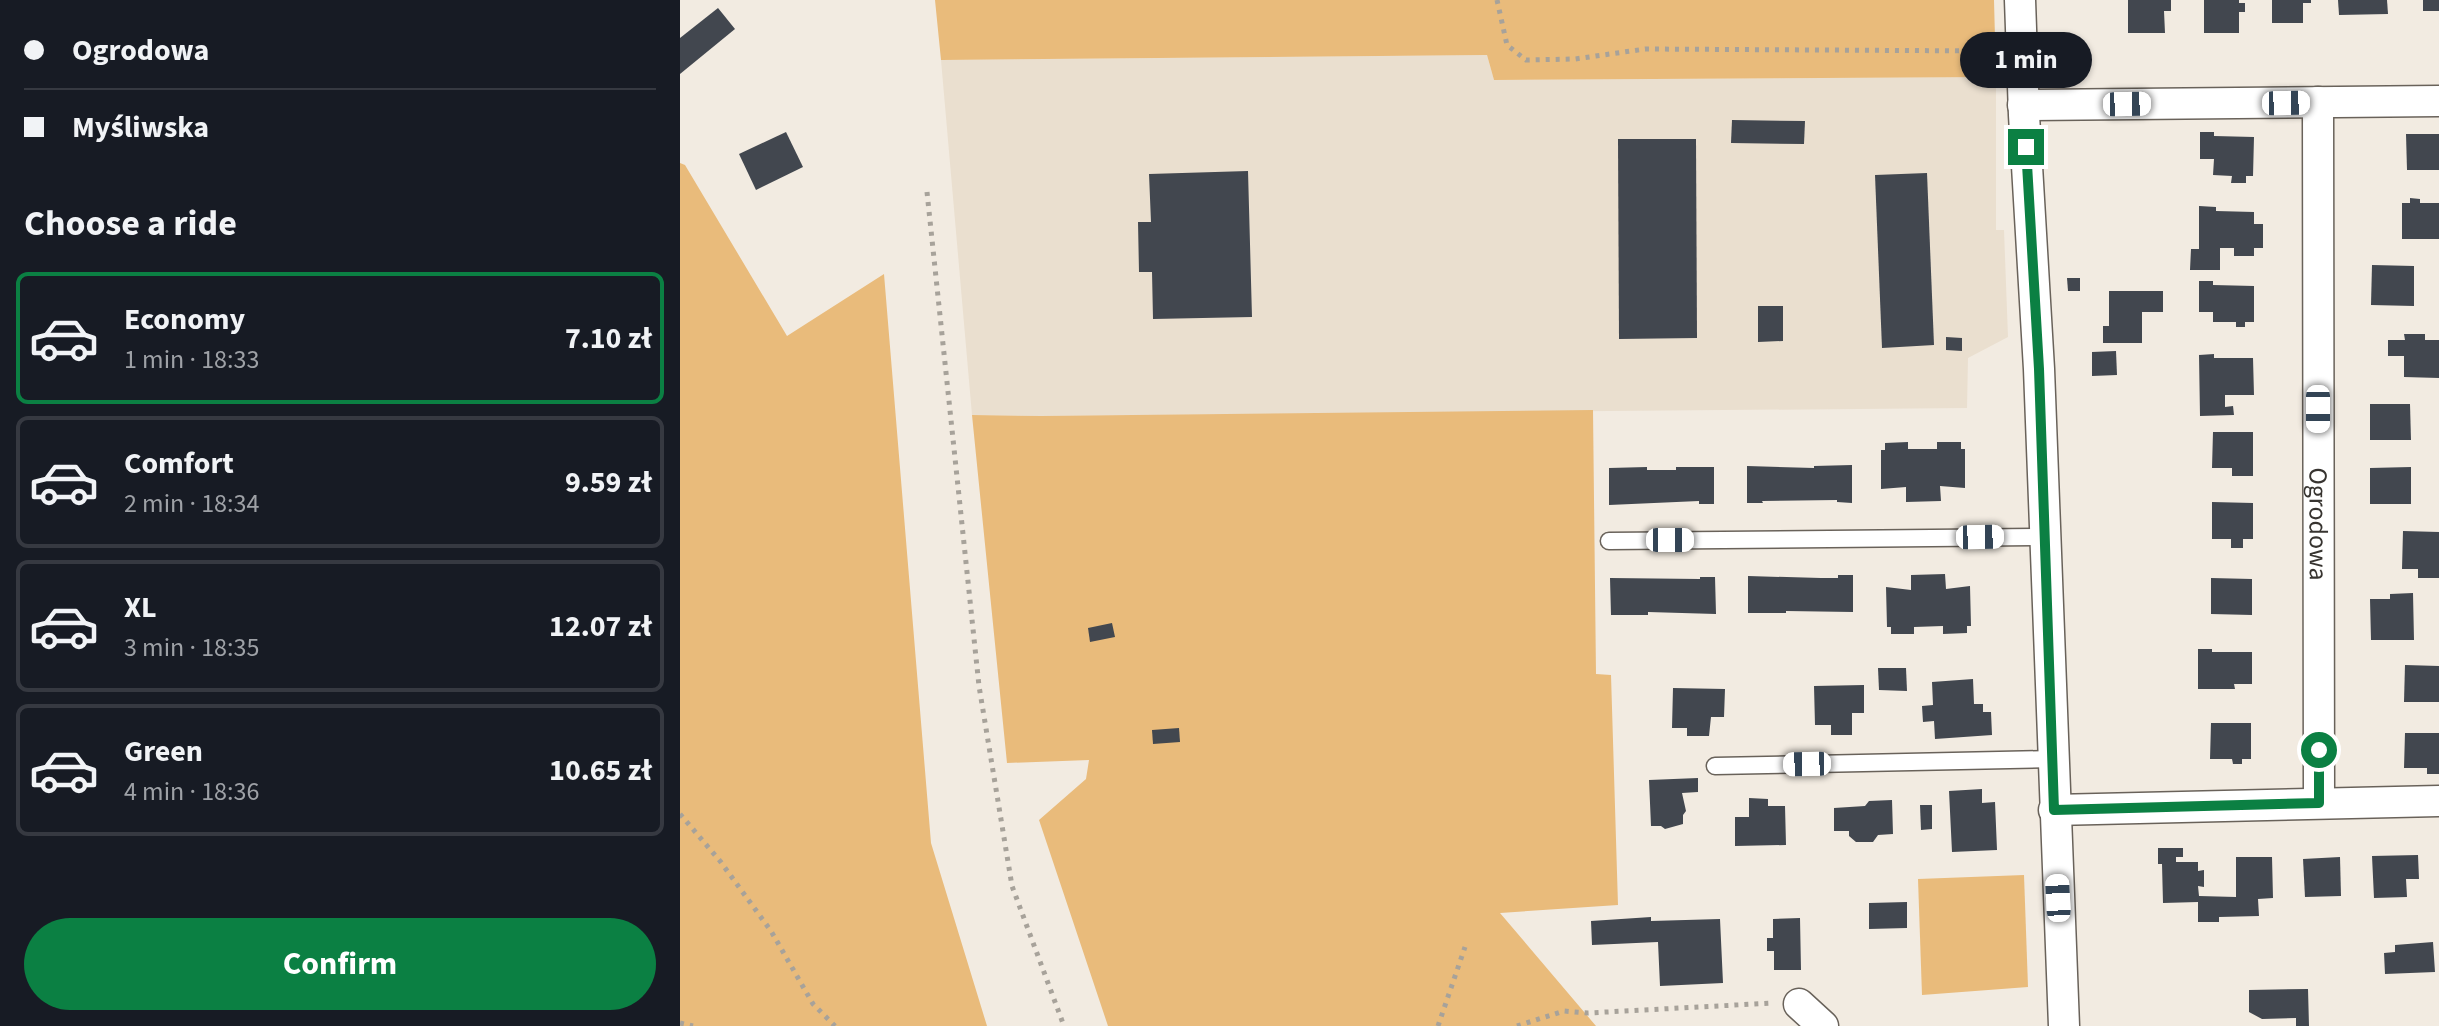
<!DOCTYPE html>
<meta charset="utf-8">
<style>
body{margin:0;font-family:"Source Sans 3",sans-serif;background:#20242c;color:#f1f3f6;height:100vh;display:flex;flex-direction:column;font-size:30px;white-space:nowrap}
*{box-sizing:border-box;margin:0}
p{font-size:26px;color:#9ea1a6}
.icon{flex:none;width:44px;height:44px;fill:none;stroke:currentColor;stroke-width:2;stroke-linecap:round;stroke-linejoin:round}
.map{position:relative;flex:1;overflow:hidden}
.drawer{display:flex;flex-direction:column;background:#171b24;width:680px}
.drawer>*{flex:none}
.guide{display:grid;align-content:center;height:176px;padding:0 24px;background:#171b24}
.end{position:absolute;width:36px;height:36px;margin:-18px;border:10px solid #0b8043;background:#fff;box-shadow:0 0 0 4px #fff}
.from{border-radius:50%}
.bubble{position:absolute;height:56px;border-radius:28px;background:#171b24;box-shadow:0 2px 6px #0004;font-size:26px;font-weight:700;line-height:56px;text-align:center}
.car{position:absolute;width:24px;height:48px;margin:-24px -12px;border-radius:10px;box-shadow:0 0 6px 2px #0007;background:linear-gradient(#fff 24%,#345 0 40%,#fff 0 76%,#345 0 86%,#fff 0)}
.guide b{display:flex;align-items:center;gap:28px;height:76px;font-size:30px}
.guide b+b{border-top:2px solid #363941}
.guide i{width:20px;height:20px;background:#f1f3f6}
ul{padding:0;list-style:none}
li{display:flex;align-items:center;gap:24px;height:132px;margin:0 16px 12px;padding:0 8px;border:4px solid #363941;border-radius:12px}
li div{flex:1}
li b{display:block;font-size:30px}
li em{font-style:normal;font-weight:700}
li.selected{border-color:#0b8043}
li>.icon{width:72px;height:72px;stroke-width:1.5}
h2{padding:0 24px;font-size:36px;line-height:96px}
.button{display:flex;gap:16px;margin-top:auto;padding:16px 24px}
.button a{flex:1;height:92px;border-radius:48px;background:#0b8043;color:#fff;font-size:32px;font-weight:700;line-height:92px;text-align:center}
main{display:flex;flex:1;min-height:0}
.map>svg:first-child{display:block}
.built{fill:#eadfcf}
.green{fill:#e9bb7b}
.building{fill:#42474f}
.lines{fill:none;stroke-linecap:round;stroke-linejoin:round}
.service-casing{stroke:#69625a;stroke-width:19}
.minor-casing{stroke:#69625a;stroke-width:33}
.path{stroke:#a7a29a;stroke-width:5;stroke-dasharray:4 6;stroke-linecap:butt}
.service{stroke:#fff;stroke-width:16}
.minor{stroke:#fff;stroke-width:30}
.route{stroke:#0b8043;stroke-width:10}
.labels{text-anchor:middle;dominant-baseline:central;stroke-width:8;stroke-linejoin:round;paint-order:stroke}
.street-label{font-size:26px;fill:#373430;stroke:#fef8f1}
</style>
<main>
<section class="drawer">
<div class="guide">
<b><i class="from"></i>Ogrodowa</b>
<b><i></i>Myśliwska</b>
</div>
<h2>Choose a ride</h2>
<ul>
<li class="selected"><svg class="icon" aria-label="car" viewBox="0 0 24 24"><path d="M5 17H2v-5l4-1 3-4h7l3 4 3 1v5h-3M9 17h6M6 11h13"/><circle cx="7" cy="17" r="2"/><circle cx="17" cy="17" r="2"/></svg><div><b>Economy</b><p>1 min · 18:33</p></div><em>7.10 zł</em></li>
<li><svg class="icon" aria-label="car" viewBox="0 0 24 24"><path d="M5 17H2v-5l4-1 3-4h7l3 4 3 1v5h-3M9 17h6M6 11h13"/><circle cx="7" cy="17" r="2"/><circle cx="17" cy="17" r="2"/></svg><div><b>Comfort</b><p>2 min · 18:34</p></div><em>9.59 zł</em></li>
<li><svg class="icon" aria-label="car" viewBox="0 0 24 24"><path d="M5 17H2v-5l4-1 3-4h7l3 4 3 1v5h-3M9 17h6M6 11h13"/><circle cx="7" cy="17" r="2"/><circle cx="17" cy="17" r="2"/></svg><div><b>XL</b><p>3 min · 18:35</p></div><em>12.07 zł</em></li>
<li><svg class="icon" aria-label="car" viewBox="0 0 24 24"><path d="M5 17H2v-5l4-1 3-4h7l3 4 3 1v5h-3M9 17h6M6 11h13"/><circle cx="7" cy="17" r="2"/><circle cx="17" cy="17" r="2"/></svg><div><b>Green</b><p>4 min · 18:36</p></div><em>10.65 zł</em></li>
</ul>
<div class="button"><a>Confirm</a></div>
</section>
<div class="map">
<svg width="1759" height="1026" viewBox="0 0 1759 1026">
<rect width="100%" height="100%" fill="#f2ebe1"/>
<!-- built -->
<path class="built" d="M 807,55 L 814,80 L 1316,77 L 1316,230 L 1324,230 L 1328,337 L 1288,358 L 1287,408 L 361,416 L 292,415 L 261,60 Z"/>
<!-- green -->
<g class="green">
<path d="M 255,0 L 1314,0 L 1316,77 L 814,80 L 807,55 L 261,60 Z"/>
<path d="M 0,163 L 5,165 L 107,336 L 204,274 L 251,843 L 307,1026 L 0,1026 Z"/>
<path d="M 913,410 L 916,674 L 931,675 L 938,905 L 820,913 L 916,1026 L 428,1026 L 359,820 L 406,779 L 409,760 L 327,763 L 292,415 L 361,416 Z"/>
<path d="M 1344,875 L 1348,987 L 1242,995 L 1238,879 Z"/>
</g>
<!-- building -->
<g class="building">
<path d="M 1448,0 L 1491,0 L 1491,11 L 1484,11 L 1485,33 L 1448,33 Z"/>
<path d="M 1524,0 L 1559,0 L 1559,3 L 1565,3 L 1565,12 L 1559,12 L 1559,33 L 1524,33 Z"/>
<path d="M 1592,0 L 1631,0 L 1631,3 L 1623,3 L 1623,23 L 1592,23 Z"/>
<path d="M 1658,0 L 1707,0 L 1708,14 L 1659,15 Z"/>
<rect x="1743" y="0" width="16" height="11"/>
<path d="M 38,8 L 55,29 L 0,74 L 0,38 Z"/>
<path d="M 1052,120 L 1125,121 L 1124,144 L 1051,143 Z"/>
<path d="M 106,132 L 123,167 L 76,190 L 59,154 Z"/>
<path d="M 1520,132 L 1534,132 L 1534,136 L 1574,137 L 1573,176 L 1566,176 L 1566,183 L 1551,183 L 1552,176 L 1533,175 L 1534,159 L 1520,159 Z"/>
<path d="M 1726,134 L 1759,134 L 1759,170 L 1727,170 Z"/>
<path d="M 938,139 L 1016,139 L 1017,338 L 939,339 Z"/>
<path d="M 568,171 L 572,317 L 473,319 L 472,272 L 459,272 L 458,222 L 471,222 L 469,174 Z"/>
<path d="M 1247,173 L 1254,345 L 1202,348 L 1195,175 Z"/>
<path d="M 1730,198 L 1740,199 L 1740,203 L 1759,203 L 1759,239 L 1722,239 L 1722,203 L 1730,203 Z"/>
<path d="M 1519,206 L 1536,207 L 1536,211 L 1574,212 L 1574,224 L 1583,224 L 1583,248 L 1574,248 L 1574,256 L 1554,256 L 1554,248 L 1540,248 L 1540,270 L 1510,270 L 1511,249 L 1519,249 Z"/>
<path d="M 1692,265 L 1734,266 L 1734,306 L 1691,305 Z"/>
<path d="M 1387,278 L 1400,278 L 1400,291 L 1388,291 Z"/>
<path d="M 1519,281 L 1533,281 L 1533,285 L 1574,286 L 1574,322 L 1565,322 L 1565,327 L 1556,327 L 1556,322 L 1533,322 L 1533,312 L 1519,312 Z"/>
<path d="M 1429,291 L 1483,291 L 1483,312 L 1462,312 L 1462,343 L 1423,343 L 1423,326 L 1429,326 Z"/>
<path d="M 1078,306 L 1103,306 L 1103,341 L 1078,342 Z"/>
<path d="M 1724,334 L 1745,334 L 1745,340 L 1759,340 L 1759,378 L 1724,377 L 1724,356 L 1708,356 L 1708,340 L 1725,340 Z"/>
<path d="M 1266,337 L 1282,338 L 1282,351 L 1266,350 Z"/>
<path d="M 1436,351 L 1437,375 L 1412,376 L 1412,352 Z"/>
<path d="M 1534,354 L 1534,358 L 1573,358 L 1574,395 L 1545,395 L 1545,407 L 1553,406 L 1554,415 L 1520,416 L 1519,355 Z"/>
<path d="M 1690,404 L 1730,404 L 1731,440 L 1690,440 Z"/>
<path d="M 1533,432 L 1573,432 L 1573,476 L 1552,476 L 1552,468 L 1532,468 Z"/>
<path d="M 1228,442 L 1228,449 L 1257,449 L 1257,442 L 1281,442 L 1281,449 L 1285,449 L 1285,488 L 1260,486 L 1261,501 L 1226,502 L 1226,487 L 1201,489 L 1201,450 L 1205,450 L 1205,443 Z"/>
<path d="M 1172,465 L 1172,503 L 1157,502 L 1157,500 L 1082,501 L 1083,503 L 1067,503 L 1067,466 L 1134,468 L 1134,466 Z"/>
<path d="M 967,467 L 967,470 L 996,470 L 996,467 L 1034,467 L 1034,504 L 1019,504 L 1019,501 L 929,505 L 929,468 Z"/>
<path d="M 1731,467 L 1731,504 L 1690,504 L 1690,468 Z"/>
<path d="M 1532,502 L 1573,503 L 1573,539 L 1563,539 L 1563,548 L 1551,548 L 1551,539 L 1532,539 Z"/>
<path d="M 1723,531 L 1759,532 L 1759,578 L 1738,578 L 1738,569 L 1722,569 Z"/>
<path d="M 1265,574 L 1266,589 L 1290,586 L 1291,626 L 1287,626 L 1287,633 L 1263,634 L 1263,626 L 1234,627 L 1234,634 L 1211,634 L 1211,627 L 1207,627 L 1206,587 L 1231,590 L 1231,575 Z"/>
<path d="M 1158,575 L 1173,575 L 1173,612 L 1106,611 L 1106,613 L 1068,613 L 1068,576 L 1141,578 L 1158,578 Z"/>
<path d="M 1020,577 L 1035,577 L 1036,614 L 968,612 L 968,615 L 931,615 L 930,578 L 1020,579 Z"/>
<path d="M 1531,578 L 1572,579 L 1572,615 L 1531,614 Z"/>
<path d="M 1733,593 L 1734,640 L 1691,640 L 1690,599 L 1710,599 L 1710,594 Z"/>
<path d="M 432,623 L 435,637 L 410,642 L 408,628 Z"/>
<path d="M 1518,649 L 1532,649 L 1532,652 L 1572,652 L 1572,684 L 1554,684 L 1555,689 L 1518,689 Z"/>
<path d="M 1725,665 L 1759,666 L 1759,702 L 1724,702 Z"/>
<path d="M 1198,668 L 1226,668 L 1227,691 L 1199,690 Z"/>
<path d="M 1293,679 L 1294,704 L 1303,704 L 1303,712 L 1311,712 L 1312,735 L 1255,739 L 1254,721 L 1243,722 L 1242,706 L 1253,705 L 1252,682 Z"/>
<path d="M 1184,685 L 1184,713 L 1172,713 L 1172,735 L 1151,735 L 1151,725 L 1135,725 L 1134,686 Z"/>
<path d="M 993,688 L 1045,689 L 1044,717 L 1031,717 L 1029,736 L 1007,736 L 1007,728 L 992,728 Z"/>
<path d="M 1531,723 L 1571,723 L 1571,759 L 1562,759 L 1562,764 L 1553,764 L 1552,759 L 1530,759 Z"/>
<path d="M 499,728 L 500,742 L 473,744 L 472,730 Z"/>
<path d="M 1725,733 L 1759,733 L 1759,774 L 1747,774 L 1747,768 L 1724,768 Z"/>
<path d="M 1018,778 L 1018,792 L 1002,793 L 1006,811 L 1003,815 L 1003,824 L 985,829 L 981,826 L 971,826 L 969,780 Z"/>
<path d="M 1302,789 L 1302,803 L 1315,802 L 1317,850 L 1272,852 L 1269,791 Z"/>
<path d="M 1069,798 L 1088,799 L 1088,806 L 1105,806 L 1106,845 L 1055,846 L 1055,817 L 1069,817 Z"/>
<path d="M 1212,800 L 1213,834 L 1198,835 L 1193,842 L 1176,842 L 1169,836 L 1169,831 L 1154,831 L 1154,808 L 1185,806 L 1189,801 Z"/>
<path d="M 1240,805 L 1252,805 L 1252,829 L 1241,830 Z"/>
<path d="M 1478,848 L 1503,848 L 1503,857 L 1496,857 L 1496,862 L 1518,862 L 1518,871 L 1524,870 L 1524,887 L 1518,886 L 1519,896 L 1556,897 L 1556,857 L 1592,857 L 1593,898 L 1578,899 L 1579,916 L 1539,917 L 1539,922 L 1518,922 L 1518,902 L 1483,903 L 1482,864 L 1478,864 Z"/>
<path d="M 1738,855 L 1739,879 L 1726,879 L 1727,897 L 1694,898 L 1692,856 Z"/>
<path d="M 1660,857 L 1661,896 L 1625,897 L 1623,859 Z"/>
<path d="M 1227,902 L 1227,928 L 1189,929 L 1189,903 Z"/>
<path d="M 971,917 L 971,921 L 1040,919 L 1043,983 L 980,986 L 978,942 L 912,945 L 911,921 Z"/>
<path d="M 1120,918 L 1121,970 L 1094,970 L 1094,951 L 1087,951 L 1087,938 L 1093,938 L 1093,919 Z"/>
<path d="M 1753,942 L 1755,972 L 1705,974 L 1704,953 L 1715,952 L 1715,945 Z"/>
<path d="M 1628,989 L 1629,1026 L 1616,1026 L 1616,1018 L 1582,1019 L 1569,1012 L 1569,990 Z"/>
</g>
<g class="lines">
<!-- service casing -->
<g class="service-casing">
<g id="service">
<path d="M 929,541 L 1365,537"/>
<path d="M 1035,766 L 1372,759"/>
</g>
</g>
<!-- minor casing -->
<g class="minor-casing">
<g id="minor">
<path d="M 1340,0 L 1344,115 L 1359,369 L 1384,1026"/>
<path id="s1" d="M 1638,102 L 1639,803"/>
<path d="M 1343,105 L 1759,101"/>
<path d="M 1374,810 L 1759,801"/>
<path d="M 1119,1004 L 1143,1026"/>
</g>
</g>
<!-- path -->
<g class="path">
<path d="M 817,0 L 827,45 L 846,60 L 895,59 L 965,49 L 1314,51"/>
<path d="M 247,192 L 299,686 L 332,886 L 384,1026"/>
<path d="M 0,814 L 40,861 L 91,931 L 133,1004 L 155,1026"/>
<path d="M 0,1023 L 13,1026"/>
<path d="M 758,1026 L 785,947"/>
<path d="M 837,1026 L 884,1011 L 908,1013 L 1093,1003"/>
</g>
<!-- service -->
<use href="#service" class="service"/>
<!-- minor -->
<use href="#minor" class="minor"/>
</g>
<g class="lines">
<!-- route -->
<path class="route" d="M 1346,147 L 1359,369 L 1374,810 L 1639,803 L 1639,750"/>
</g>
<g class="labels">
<!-- street labels -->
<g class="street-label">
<text stroke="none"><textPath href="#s1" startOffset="422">Ogrodowa</textPath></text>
</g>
</g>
</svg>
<i class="end from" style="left:1639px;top:750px"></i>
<i class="end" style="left:1346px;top:147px"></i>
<div class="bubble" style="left:1280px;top:32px;width:132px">1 min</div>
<i class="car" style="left:1606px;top:103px;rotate:89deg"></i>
<i class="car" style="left:1447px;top:104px;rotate:89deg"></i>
<i class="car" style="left:1638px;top:409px;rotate:180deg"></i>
<i class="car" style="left:1300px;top:537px;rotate:89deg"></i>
<i class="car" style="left:990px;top:540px;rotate:90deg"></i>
<i class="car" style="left:1127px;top:764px;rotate:269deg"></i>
<i class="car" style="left:1378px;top:898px;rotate:357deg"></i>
</div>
</main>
